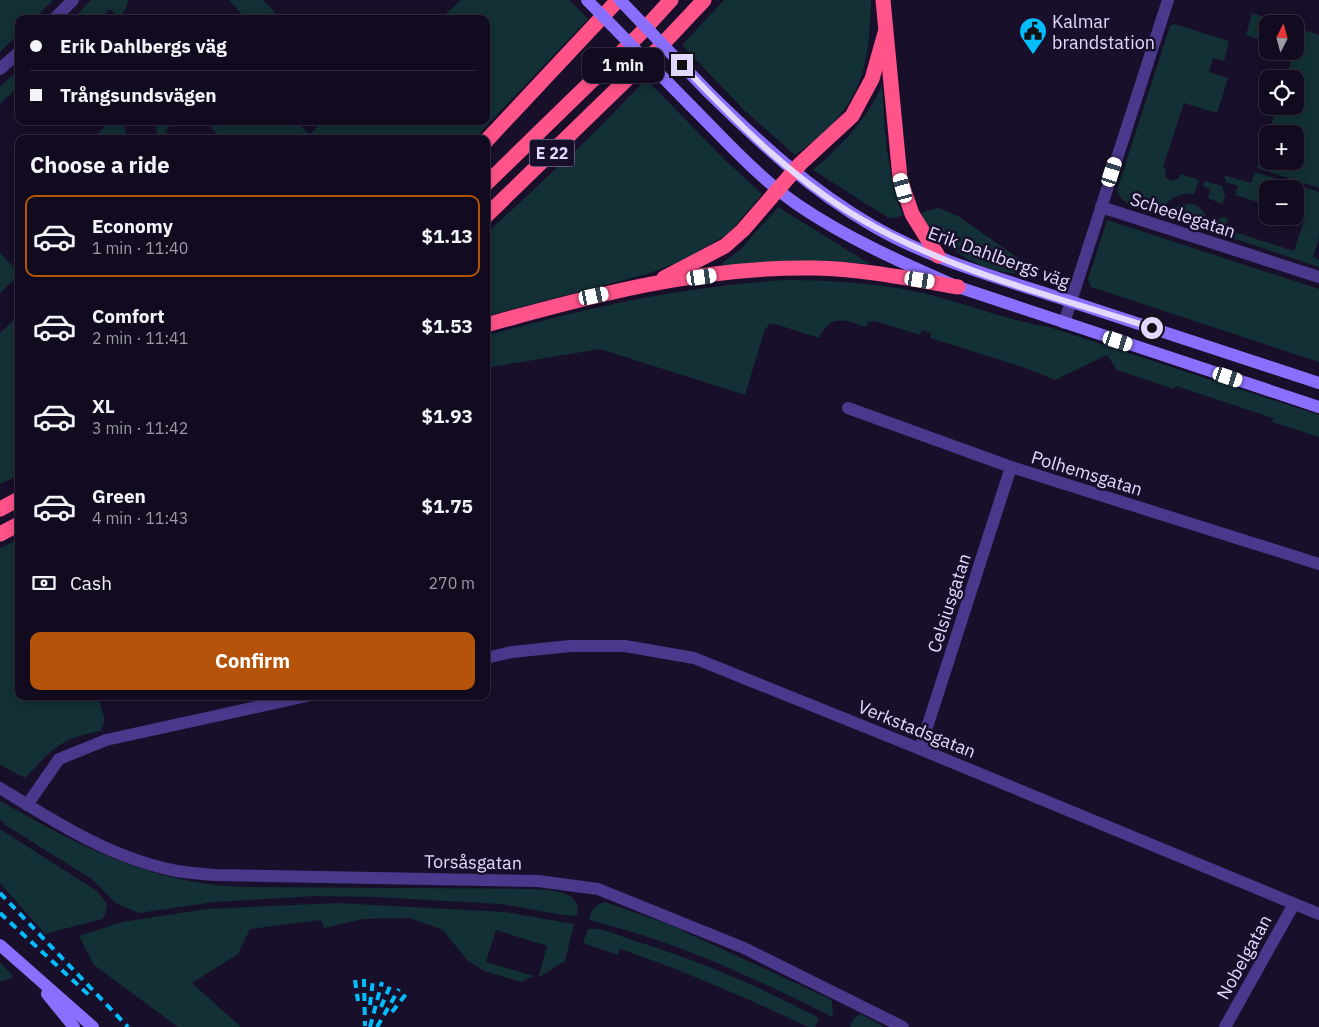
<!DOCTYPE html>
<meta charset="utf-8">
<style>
body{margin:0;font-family:"IBM Plex Sans",sans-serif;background:#1b1429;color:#f1f3f6;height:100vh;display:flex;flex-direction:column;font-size:19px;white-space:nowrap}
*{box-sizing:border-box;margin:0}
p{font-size:16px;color:#9c9ba5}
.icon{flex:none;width:28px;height:28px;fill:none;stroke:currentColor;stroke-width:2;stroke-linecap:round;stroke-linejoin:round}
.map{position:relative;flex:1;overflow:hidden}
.side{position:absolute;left:15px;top:135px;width:475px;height:565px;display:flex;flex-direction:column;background:#120b20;border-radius:10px;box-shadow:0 2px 12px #0003,0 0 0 1px #312b3e}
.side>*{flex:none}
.banner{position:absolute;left:15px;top:15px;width:475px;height:110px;border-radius:10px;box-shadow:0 2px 12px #0003,0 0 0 1px #312b3e;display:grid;align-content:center;height:110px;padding:0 15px;background:#120b20}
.needle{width:32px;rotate:6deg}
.tools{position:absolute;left:1259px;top:15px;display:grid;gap:10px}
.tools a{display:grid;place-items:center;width:45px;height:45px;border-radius:10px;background:#120b20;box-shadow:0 2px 12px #0003,0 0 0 1px #312b3e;font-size:25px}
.end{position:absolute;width:22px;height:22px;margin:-11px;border:6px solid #e3d8ff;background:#111;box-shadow:0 0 0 2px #111}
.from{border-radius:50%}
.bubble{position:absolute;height:35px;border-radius:10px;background:#120b20;box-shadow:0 2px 12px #0003,0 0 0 1px #312b3e;font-size:16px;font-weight:800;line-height:35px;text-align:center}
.car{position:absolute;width:15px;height:30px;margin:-15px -8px;border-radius:6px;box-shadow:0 0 4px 1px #0007;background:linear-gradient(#fff 24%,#345 0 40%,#fff 0 76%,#345 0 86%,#fff 0)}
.banner b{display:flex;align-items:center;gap:18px;height:48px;font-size:19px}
.banner b+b{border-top:1px solid #312b3e}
.banner i{width:12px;height:12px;background:#f1f3f6}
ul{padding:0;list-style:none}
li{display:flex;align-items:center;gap:15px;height:82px;margin:0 10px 8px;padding:0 5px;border:2px solid transparent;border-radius:10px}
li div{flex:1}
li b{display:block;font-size:19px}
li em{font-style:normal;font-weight:800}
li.active{border-color:#b45309}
li>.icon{width:45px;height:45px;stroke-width:1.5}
h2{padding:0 15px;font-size:22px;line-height:60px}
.pay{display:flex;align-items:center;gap:12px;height:55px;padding:0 15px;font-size:19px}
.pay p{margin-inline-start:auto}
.action{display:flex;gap:10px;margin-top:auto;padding:10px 15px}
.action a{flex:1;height:58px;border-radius:10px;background:#b45309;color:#fff;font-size:20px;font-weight:800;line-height:58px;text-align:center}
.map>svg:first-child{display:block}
.green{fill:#123035}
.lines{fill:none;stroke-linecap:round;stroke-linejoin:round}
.street{stroke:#49388c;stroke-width:12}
.secondary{stroke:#8a6fff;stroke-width:12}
.highway{stroke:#ff538a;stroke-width:15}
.rail{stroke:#04bdff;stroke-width:4;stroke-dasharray:8 6;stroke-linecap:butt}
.secondary-bridge{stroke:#8a6fff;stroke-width:12}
.route{stroke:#e3d8ff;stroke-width:6}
.labels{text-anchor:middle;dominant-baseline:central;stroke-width:5;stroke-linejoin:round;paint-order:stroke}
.shield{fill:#180f2a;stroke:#a69cbf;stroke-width:1}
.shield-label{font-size:16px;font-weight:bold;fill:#e3d8ff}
.poi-label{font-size:18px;fill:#e3d8ff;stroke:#180f2a;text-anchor:start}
.street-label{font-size:18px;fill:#e3d8ff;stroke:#180f2a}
</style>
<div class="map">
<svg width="1319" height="1027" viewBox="0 0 1319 1027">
<rect width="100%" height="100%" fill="#180f2a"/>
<!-- green -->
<g class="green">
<path d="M 0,0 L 53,0 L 34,19 L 19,19 L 19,34 L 0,52 Z"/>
<path d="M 91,0 L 128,0 L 126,9 L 119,18 L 110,9 L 100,19 L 73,19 Z"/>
<path d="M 229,0 L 263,0 L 281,19 L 246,19 Z"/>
<path d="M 461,0 L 569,0 L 588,19 L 474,139 L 222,139 L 205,121 L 295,121 L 310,134 L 324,121 L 486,121 L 486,19 L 440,19 Z"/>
<path d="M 724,0 L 871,0 C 869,77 859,109 795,155 L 745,111 L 682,45 Z"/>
<path d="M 1252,13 L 1285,24 L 1268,24 L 1267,42 L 1246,35 Z"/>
<path d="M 1174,24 L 1229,41 L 1224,61 L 1213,58 L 1209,72 L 1228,78 L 1217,113 L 1184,103 L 1163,167 L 1166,168 L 1165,176 L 1170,181 L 1178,179 L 1181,174 L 1199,180 L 1194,194 C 1177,192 1166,200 1159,215 C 1143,210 1123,208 1117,190 L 1170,26 Z"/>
<path d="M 1295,27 L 1319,35 L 1319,188 L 1257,168 L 1267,136 L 1268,161 L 1295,161 L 1295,134 L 1268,134 L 1277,106 L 1295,106 L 1295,79 L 1286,79 L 1291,62 L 1271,55 L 1272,51 L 1295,51 Z"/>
<path d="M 19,69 L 19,86 L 0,104 L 0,87 Z"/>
<path d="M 646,79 L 724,159 L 762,194 L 729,233 L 682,261 L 647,274 L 486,316 L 486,234 L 595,132 Z"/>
<path d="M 882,85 C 885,129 886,174 903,215 L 895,218 L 887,217 L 813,170 C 842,145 866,121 882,85 Z"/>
<path d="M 111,121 L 119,121 L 125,127 L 126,134 L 122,139 L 92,139 Z"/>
<path d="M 167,121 L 172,124 L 165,131 L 168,134 L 163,139 L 158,139 L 156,128 L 162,122 Z"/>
<path d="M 1255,172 L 1319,192 L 1319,237 L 1313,257 L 1319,260 L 1319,267 L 1217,233 L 1217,220 L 1223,217 L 1228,219 L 1225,229 L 1294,251 L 1305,218 L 1295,214 L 1295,189 L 1268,189 L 1267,205 L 1235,195 L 1238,186 L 1226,182 L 1224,175 L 1251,183 Z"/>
<path d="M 1205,181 L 1222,186 L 1225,196 L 1222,204 L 1208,198 L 1210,189 L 1203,186 Z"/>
<path d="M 1194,204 C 1205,210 1208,218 1207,230 L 1169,217 C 1174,206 1182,203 1194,204 Z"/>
<path d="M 778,207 L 870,264 C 820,260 773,263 723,267 L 722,263 L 740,250 Z"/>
<path d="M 939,208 L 958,216 L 1038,272 C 994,281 943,252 919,215 L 928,210 Z"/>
<path d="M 1107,220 L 1319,289 L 1319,362 L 1091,287 L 1088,279 Z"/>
<path d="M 0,253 L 19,273 L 19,282 L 15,279 L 0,293 Z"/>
<path d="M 785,280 C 831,280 877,283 923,293 C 965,303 1005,320 1049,327 L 1319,415 L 1319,437 L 1272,422 L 1273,418 L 1176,386 L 1174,389 L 1117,370 L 1107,355 L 1055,380 L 1020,366 L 930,338 L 931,333 L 922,330 L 920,335 L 875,321 L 868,322 L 866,327 C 845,320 830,313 819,338 L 775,324 L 770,324 L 765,329 L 745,395 L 600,349 L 486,368 L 486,336 C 584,308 684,286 785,280 Z"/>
<path d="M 19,315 L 19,475 L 0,484 L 0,333 Z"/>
<path d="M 19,539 L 19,696 L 98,696 L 105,721 L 100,731 C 57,740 54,748 25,778 L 0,765 L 0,548 Z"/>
<path d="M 0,801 C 81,846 146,882 241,887 L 536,889 C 551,891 571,889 578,906 L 577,915 L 570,916 L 501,904 L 374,897 L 315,896 L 215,902 L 139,913 L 117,904 L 93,880 L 7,826 L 0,819 Z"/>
<path d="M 0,829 L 97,891 L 107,904 L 105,915 L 102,919 L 45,934 L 0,883 Z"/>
<path d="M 605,902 L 668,924 L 832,1000 L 833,1015 L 832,1017 C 753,977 675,941 589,920 C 591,910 595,905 605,902 Z"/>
<path d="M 337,903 L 505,912 L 574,924 L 565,961 L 538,978 L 547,946 L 496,930 L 486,962 L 534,976 L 521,982 L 484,971 L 467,960 L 443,930 L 410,918 L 363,919 L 324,928 L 321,920 L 250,929 L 238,954 L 192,983 L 241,1027 L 178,1027 L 94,965 L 79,936 L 122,922 L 206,909 Z"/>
<path d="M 588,929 C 602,927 620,936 632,940 C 697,960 759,986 819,1018 L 815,1027 L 808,1027 C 746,998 685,971 620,949 L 618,955 L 583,943 Z"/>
<path d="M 0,962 L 14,977 L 0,982 Z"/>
<path d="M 861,1014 L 884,1027 L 850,1027 L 854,1018 Z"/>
</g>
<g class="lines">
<!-- street -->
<g class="street">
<path d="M 54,19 L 73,0"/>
<path d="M 0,69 L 19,52"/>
<path d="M 1101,207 L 1319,277"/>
<path d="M 1064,323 L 1168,0"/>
<path d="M 848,408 L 1011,467 L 1319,564"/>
<path d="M 486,658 L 512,652 L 570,646 L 625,646 L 694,658 L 920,749 L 1319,914"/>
<path d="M 920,749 L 1011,467"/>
<path d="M 0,788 C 55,822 112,859 177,871 C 189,873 202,874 215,875 L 538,881 L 598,889 L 744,948 L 903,1027"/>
<path d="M 27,805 L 59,759 L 106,740 L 307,696"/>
<path d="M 1225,1027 L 1294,904"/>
</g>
<!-- secondary -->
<g class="secondary">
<path d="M 707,91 C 760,143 809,189 873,226 C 930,259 995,277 1057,297 C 1144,326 1232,354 1319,383"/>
<path d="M 691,106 C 725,140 759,178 798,205 C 848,239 903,263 958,287 L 1319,407"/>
<path d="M 0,945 L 93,1027"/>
<path d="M 47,994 L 74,1027"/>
</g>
<!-- highway -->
<g class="highway">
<path d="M 883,0 L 900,178 L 912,214 L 938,256"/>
<path d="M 486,141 L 618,0"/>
<path d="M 486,184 L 639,35 L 671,0"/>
<path d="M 486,216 L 658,49 L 704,0"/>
<path d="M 664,278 L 725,246 L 743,230 L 800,164 L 852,116 L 872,79 L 885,33"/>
<path d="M 486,325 C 593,295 703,266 815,268 C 863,269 911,279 958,287"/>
<path d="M 0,509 L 19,499"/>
<path d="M 0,534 L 19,524"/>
</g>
<!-- rail -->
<g class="rail">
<path d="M 0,893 L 128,1027"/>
<path d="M 0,913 L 90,996"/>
<path d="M 364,979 L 365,1026"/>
<path d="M 355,980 L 358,1001"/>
<path d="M 370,1005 L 373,980"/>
<path d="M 381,1007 L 391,984"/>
<path d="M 392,1012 L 406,994"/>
<path d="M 370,1027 L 382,982"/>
<path d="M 377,1027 L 399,989"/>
</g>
<!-- secondary-bridge -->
<g class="secondary-bridge">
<path d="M 587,0 L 691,106"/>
<path d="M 620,0 L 707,91"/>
</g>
</g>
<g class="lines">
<!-- route -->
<path class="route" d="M 682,65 C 740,126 800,187 875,227 C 961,274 1060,298 1152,328"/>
</g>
<!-- icons -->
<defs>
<g id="civic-pin" transform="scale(1.4375)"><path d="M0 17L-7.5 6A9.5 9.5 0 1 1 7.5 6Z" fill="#04bdff" stroke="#180f2a"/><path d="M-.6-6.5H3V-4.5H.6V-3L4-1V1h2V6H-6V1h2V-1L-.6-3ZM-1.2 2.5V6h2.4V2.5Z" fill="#111"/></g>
</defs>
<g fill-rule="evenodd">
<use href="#civic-pin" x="1033" y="31"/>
</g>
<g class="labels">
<!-- shield labels -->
<rect class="shield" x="529.5" y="139.5" width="45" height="27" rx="4"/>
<g class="shield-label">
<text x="552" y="153">E 22</text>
</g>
<!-- poi labels -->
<g class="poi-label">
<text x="1052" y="21">Kalmar<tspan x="1052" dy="21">brandstation</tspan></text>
</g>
<!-- street labels -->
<g class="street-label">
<text transform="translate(1183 215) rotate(18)">Scheelegatan</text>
<text transform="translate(999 257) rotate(20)">Erik Dahlbergs väg</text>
<text transform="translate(1087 473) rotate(17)">Polhemsgatan</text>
<text transform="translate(949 603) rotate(-72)">Celsiusgatan</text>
<text transform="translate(917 729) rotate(22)">Verkstadsgatan</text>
<text transform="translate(473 862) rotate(1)">Torsåsgatan</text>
<text transform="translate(1244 957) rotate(-61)">Nobelgatan</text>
</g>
</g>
</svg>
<div class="tools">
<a><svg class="needle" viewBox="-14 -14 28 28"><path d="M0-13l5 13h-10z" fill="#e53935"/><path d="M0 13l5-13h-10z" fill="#9c9ba5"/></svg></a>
<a><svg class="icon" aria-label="locate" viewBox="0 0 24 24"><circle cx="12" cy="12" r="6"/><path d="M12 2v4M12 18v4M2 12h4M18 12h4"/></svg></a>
<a>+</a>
<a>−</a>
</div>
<i class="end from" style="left:1152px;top:328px"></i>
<i class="end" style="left:682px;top:65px"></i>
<div class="bubble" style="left:582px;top:48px;width:82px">1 min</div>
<i class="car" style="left:1112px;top:172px;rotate:18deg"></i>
<i class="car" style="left:903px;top:188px;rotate:345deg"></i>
<i class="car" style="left:702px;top:277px;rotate:82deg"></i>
<i class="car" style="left:920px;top:280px;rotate:99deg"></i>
<i class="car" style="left:594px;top:296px;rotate:78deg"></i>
<i class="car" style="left:1118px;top:341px;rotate:108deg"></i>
<i class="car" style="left:1228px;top:377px;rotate:108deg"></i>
<div class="banner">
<b><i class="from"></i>Erik Dahlbergs väg</b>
<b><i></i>Trångsundsvägen</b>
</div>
<section class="side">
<h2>Choose a ride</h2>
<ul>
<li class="active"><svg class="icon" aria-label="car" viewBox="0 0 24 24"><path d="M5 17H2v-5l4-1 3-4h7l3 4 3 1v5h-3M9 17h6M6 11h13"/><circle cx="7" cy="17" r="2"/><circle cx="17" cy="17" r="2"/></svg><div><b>Economy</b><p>1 min · 11:40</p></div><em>$1.13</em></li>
<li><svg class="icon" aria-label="car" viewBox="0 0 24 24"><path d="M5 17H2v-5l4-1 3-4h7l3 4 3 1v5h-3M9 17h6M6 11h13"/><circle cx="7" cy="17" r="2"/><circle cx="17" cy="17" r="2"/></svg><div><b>Comfort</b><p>2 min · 11:41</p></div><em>$1.53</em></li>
<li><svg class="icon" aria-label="car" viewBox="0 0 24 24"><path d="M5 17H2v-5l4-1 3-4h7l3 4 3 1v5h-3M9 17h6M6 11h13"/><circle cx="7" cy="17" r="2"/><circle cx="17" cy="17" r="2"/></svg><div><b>XL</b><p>3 min · 11:42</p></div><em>$1.93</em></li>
<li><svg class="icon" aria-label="car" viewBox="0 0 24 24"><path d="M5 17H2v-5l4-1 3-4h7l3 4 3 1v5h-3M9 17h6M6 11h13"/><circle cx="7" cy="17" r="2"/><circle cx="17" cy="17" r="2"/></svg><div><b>Green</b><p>4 min · 11:43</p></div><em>$1.75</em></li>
</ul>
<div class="pay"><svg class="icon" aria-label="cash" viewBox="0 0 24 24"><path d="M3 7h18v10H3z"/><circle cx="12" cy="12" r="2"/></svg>Cash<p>270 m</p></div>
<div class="action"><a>Confirm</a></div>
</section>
</div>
